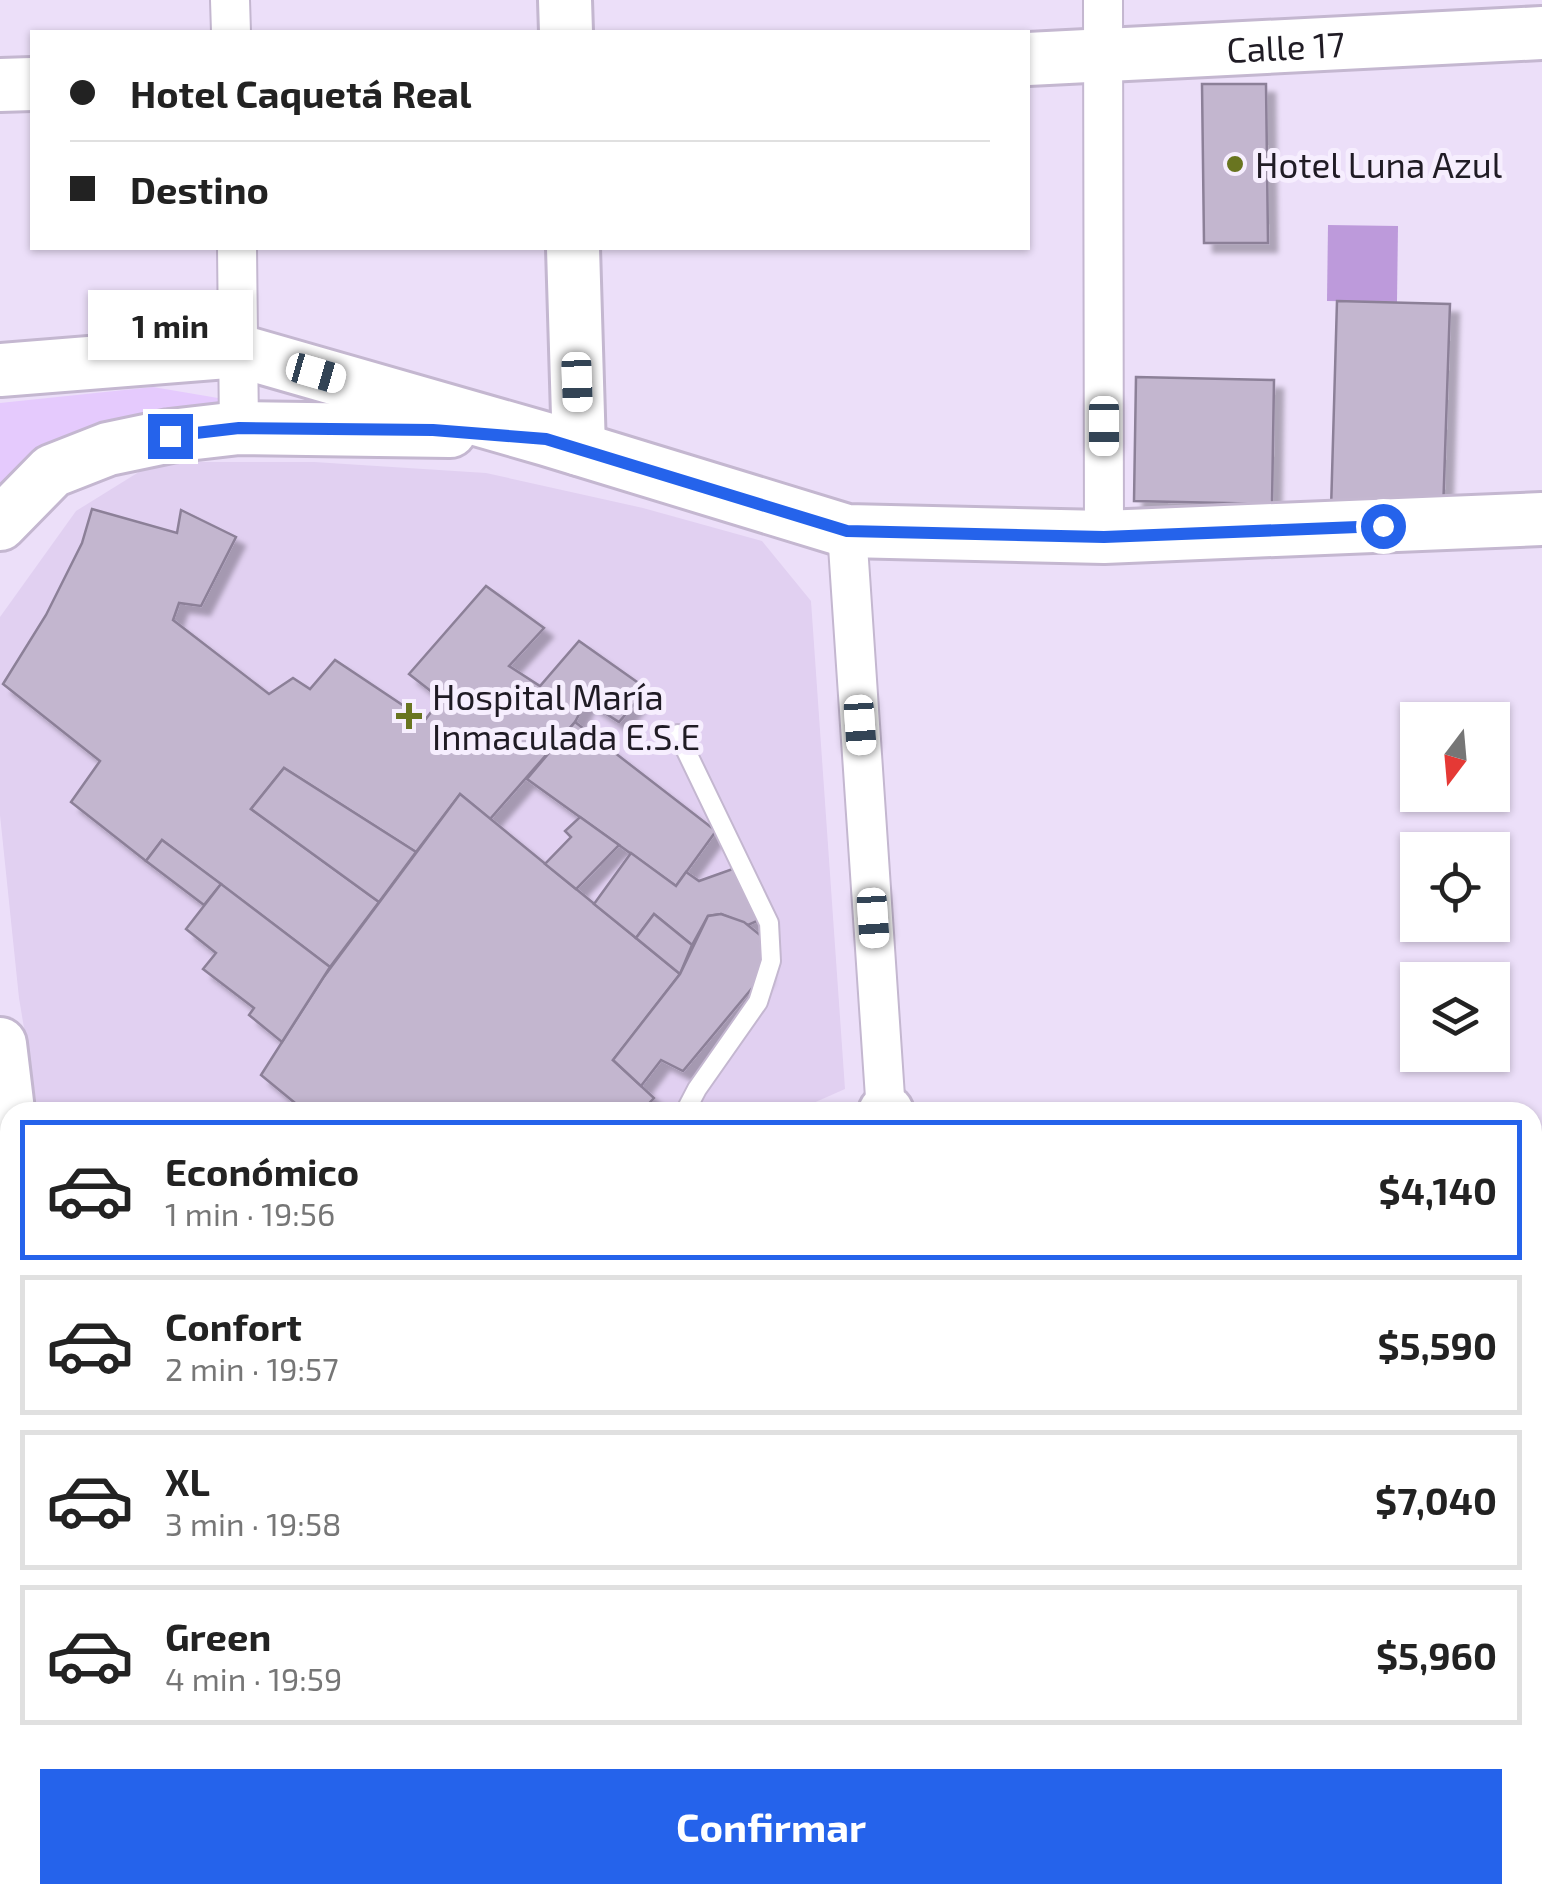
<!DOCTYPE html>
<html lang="es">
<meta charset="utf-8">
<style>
body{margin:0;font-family:"Exo 2",sans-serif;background:#f2f2f2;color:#222;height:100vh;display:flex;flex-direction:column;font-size:38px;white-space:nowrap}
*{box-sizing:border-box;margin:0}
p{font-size:32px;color:#767676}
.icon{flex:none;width:55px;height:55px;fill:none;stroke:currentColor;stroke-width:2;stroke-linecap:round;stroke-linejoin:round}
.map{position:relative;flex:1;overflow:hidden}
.drawer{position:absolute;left:0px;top:1102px;width:1542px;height:802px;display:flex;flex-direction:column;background:#fff;border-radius:30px 30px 0 0;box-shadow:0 2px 8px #0004}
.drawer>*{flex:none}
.guide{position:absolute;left:30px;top:30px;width:1000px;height:220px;border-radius:0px;box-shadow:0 2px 8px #0004;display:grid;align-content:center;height:220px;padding:0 40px;background:#fff}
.needle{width:65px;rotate:196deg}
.buttons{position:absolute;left:1400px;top:702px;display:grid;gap:20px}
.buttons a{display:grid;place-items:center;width:110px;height:110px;border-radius:0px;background:#fff;box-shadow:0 2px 8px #0004;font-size:50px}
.end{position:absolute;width:45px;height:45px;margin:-22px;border:12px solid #2563eb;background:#fff;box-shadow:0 0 0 5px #fff}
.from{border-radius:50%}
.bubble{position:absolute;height:70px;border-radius:0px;background:#fff;box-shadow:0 2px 8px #0004;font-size:32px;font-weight:700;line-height:70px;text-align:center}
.car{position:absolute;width:30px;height:60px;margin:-30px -15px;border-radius:12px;box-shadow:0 0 8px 2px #0007;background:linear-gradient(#fff 24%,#345 0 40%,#fff 0 76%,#345 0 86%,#fff 0)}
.guide b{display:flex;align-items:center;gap:35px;height:95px;font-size:38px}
.guide b+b{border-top:2px solid #e0e0e0}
.guide i{width:25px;height:25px;background:#222}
ul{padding:18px 0 0;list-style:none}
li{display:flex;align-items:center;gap:30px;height:140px;margin:0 20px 15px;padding:0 20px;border:5px solid #e0e0e0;border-radius:0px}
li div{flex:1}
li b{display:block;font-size:38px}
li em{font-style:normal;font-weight:700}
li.on{border-color:#2563eb}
li>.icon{width:90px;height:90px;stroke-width:1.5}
.action{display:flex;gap:20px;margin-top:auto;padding:20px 40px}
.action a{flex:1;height:115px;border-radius:0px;background:#2563eb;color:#fff;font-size:40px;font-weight:700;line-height:115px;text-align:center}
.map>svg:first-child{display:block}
.built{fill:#e1d0f1}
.green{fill:#e5cafd}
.water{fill:#bd9adb}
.building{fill:#c3b6cf;stroke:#8c8098;stroke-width:2.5;filter:url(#shadow)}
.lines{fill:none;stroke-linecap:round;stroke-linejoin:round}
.lane-casing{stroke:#c4b7d0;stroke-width:22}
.street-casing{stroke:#c4b7d0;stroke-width:42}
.secondary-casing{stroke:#c4b7d0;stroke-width:58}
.primary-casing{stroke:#707846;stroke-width:60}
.lane{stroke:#fff;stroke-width:18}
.street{stroke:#fff;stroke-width:38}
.secondary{stroke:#fff;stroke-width:52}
.primary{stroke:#c3cb9b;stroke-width:55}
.route{stroke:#2563eb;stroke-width:12}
.poi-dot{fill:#697520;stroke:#f6eefe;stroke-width:4}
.labels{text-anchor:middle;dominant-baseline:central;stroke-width:10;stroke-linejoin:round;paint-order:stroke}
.street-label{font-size:35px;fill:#201c25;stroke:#f6eefe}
.poi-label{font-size:35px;fill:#201c25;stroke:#f6eefe;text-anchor:start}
</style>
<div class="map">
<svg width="1542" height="1904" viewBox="0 0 1542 1904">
<defs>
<filter id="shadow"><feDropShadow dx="9" dy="9" stdDeviation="2.5" flood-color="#0004"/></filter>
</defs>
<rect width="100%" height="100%" fill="#ecdff9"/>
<!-- built -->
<path class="built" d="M 155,462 L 314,462 L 486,473 L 643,508 L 762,541 L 811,601 L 845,1089 L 793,1112 L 38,1112 L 19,998 L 0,815 L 0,617 L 76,511 Z"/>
<!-- green -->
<path class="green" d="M 153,387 L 218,398 L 244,420 L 0,499 L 0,403 Z"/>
<!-- water -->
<path class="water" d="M 1328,225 L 1398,226 L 1397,302 L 1327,301 Z"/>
<!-- building -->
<g class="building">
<path d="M 1202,84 L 1266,84 L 1268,243 L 1204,243 Z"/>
<path d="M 1337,301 L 1450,304 L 1443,513 L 1331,510 Z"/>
<path d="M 1136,377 L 1274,380 L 1272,504 L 1134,501 Z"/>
<path d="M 92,509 L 177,533 L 181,510 L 236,537 L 201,606 L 179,603 L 173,620 L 269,694 L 293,678 L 310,689 L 335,660 L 425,720 L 441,699 L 409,674 L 486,586 L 544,628 L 509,666 L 540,686 L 579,641 L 647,689 L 619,722 L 586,701 L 575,722 L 490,819 L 460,794 L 416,852 L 284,768 L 251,809 L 379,902 L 330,967 L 162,840 L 146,861 L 71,802 L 100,761 L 3,684 L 46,615 L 82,543 Z"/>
<path d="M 575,722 L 716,831 L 676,886 L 527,779 Z"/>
<path d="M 284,768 L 416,852 L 379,902 L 251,809 Z"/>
<path d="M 460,794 L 680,974 L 613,1060 L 654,1098 L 641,1112 L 306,1112 L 261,1075 L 323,978 Z"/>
<path d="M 580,817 L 619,845 L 576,889 L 545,864 L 571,837 L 565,831 Z"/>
<path d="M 162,840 L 221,884 L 204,905 L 146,861 Z"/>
<path d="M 631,853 L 676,886 L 686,872 L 699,881 L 741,866 L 766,917 L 748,925 L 721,914 L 708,916 L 692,945 L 654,914 L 636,938 L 594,904 Z"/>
<path d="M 221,884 L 330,967 L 282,1042 L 249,1015 L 254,1008 L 203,969 L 216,953 L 186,929 Z"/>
<path d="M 654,914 L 692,945 L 680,974 L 636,938 Z"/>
<path d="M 721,914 L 744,922 L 760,935 L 766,943 L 763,975 L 683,1071 L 661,1060 L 641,1086 L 613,1060 L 680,974 L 708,916 Z"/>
</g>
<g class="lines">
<!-- lane casing -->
<g class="lane-casing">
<path id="lane" d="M 678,734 L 769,923 L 771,961 L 758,1002 L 697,1089 L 685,1112"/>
</g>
<!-- street casing -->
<g class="street-casing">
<g id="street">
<path d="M 230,0 L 231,32"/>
<path d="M 1103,0 L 1104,537"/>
<path d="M 237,248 L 239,428"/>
<path d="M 847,531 L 886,1112"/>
<path d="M 112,1895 L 115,1904"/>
</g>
</g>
<!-- secondary casing -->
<g class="secondary-casing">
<g id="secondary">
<path d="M 565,0 L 566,32"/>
<path id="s1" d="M 1028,59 L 1542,33"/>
<path d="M 0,85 L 32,84"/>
<path d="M 573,248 L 579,449"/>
<path d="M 0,370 L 239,351 L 546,439 L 847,531 L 1104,537 L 1542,519"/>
<path d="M 0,524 L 52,471 L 108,449 L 170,436 L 239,428 L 450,431"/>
<path d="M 0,1044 L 10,1127"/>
<path d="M 885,1112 L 887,1112"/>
<path d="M 0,1483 L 10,1475"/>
<path d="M 1532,1489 L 1542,1492"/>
<path d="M 831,1895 L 843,1904"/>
</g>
</g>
<!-- primary casing -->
<g class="primary-casing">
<g id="primary">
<path d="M 0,1511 L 10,1512"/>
<path d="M 0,1561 L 10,1561"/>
<path d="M 1346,1895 L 1374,1904"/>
<path d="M 1461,1895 L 1490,1904"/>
</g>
</g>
<!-- lane -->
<use href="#lane" class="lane"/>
<!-- street -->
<use href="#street" class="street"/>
<!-- secondary -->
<use href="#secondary" class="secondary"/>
<!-- primary -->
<use href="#primary" class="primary"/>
</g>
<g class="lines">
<!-- route -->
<path class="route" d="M 170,436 L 239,428 L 433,430 L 546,439 L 847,531 L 1104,537 L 1383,526"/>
</g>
<!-- markers -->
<g class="poi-dot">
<circle cx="1235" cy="164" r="10"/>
<path d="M404 701h10v10h10v10h-10v10h-10v-10h-10v-10h10z"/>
</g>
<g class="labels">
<!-- street labels -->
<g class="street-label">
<text stroke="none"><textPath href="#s1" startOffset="258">Calle 17</textPath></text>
</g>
<!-- poi labels -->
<g class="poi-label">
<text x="1255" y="164">Hotel Luna Azul</text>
<text x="432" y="696">Hospital María<tspan x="432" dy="40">Inmaculada E.S.E</tspan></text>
</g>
</g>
</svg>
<div class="buttons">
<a><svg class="needle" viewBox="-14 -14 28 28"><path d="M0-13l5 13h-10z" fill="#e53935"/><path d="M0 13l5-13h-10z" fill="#767676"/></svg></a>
<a><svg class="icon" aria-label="locate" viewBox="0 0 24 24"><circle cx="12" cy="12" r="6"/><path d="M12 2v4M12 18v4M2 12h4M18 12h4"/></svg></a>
<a><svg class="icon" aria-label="layers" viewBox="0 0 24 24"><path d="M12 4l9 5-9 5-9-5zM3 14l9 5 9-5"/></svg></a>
</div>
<i class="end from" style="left:1383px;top:526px"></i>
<i class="end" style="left:170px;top:436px"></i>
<div class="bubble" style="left:88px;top:290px;width:165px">1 min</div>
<i class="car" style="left:316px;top:373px;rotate:106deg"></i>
<i class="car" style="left:577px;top:382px;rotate:178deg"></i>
<i class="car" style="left:1104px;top:426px;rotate:180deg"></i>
<i class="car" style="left:860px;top:725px;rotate:176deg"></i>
<i class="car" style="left:873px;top:918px;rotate:176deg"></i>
<div class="guide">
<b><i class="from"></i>Hotel Caquetá Real</b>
<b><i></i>Destino</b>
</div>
<section class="drawer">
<ul>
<li class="on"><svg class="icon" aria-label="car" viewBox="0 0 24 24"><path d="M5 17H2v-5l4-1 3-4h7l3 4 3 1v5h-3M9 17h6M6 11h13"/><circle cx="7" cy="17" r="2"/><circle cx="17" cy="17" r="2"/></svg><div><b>Económico</b><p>1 min · 19:56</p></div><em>$4,140</em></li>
<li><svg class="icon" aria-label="car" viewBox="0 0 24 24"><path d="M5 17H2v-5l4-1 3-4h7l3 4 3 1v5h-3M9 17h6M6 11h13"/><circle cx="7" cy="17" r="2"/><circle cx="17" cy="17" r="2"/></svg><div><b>Confort</b><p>2 min · 19:57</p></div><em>$5,590</em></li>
<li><svg class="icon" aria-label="car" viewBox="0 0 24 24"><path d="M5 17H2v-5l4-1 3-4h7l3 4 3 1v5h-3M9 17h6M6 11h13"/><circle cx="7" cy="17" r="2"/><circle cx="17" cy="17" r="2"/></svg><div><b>XL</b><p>3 min · 19:58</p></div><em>$7,040</em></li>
<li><svg class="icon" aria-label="car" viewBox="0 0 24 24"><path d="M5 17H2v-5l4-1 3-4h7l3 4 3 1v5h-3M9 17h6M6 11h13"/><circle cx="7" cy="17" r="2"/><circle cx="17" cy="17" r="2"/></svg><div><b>Green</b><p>4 min · 19:59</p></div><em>$5,960</em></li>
</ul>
<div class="action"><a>Confirmar</a></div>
</section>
</div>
